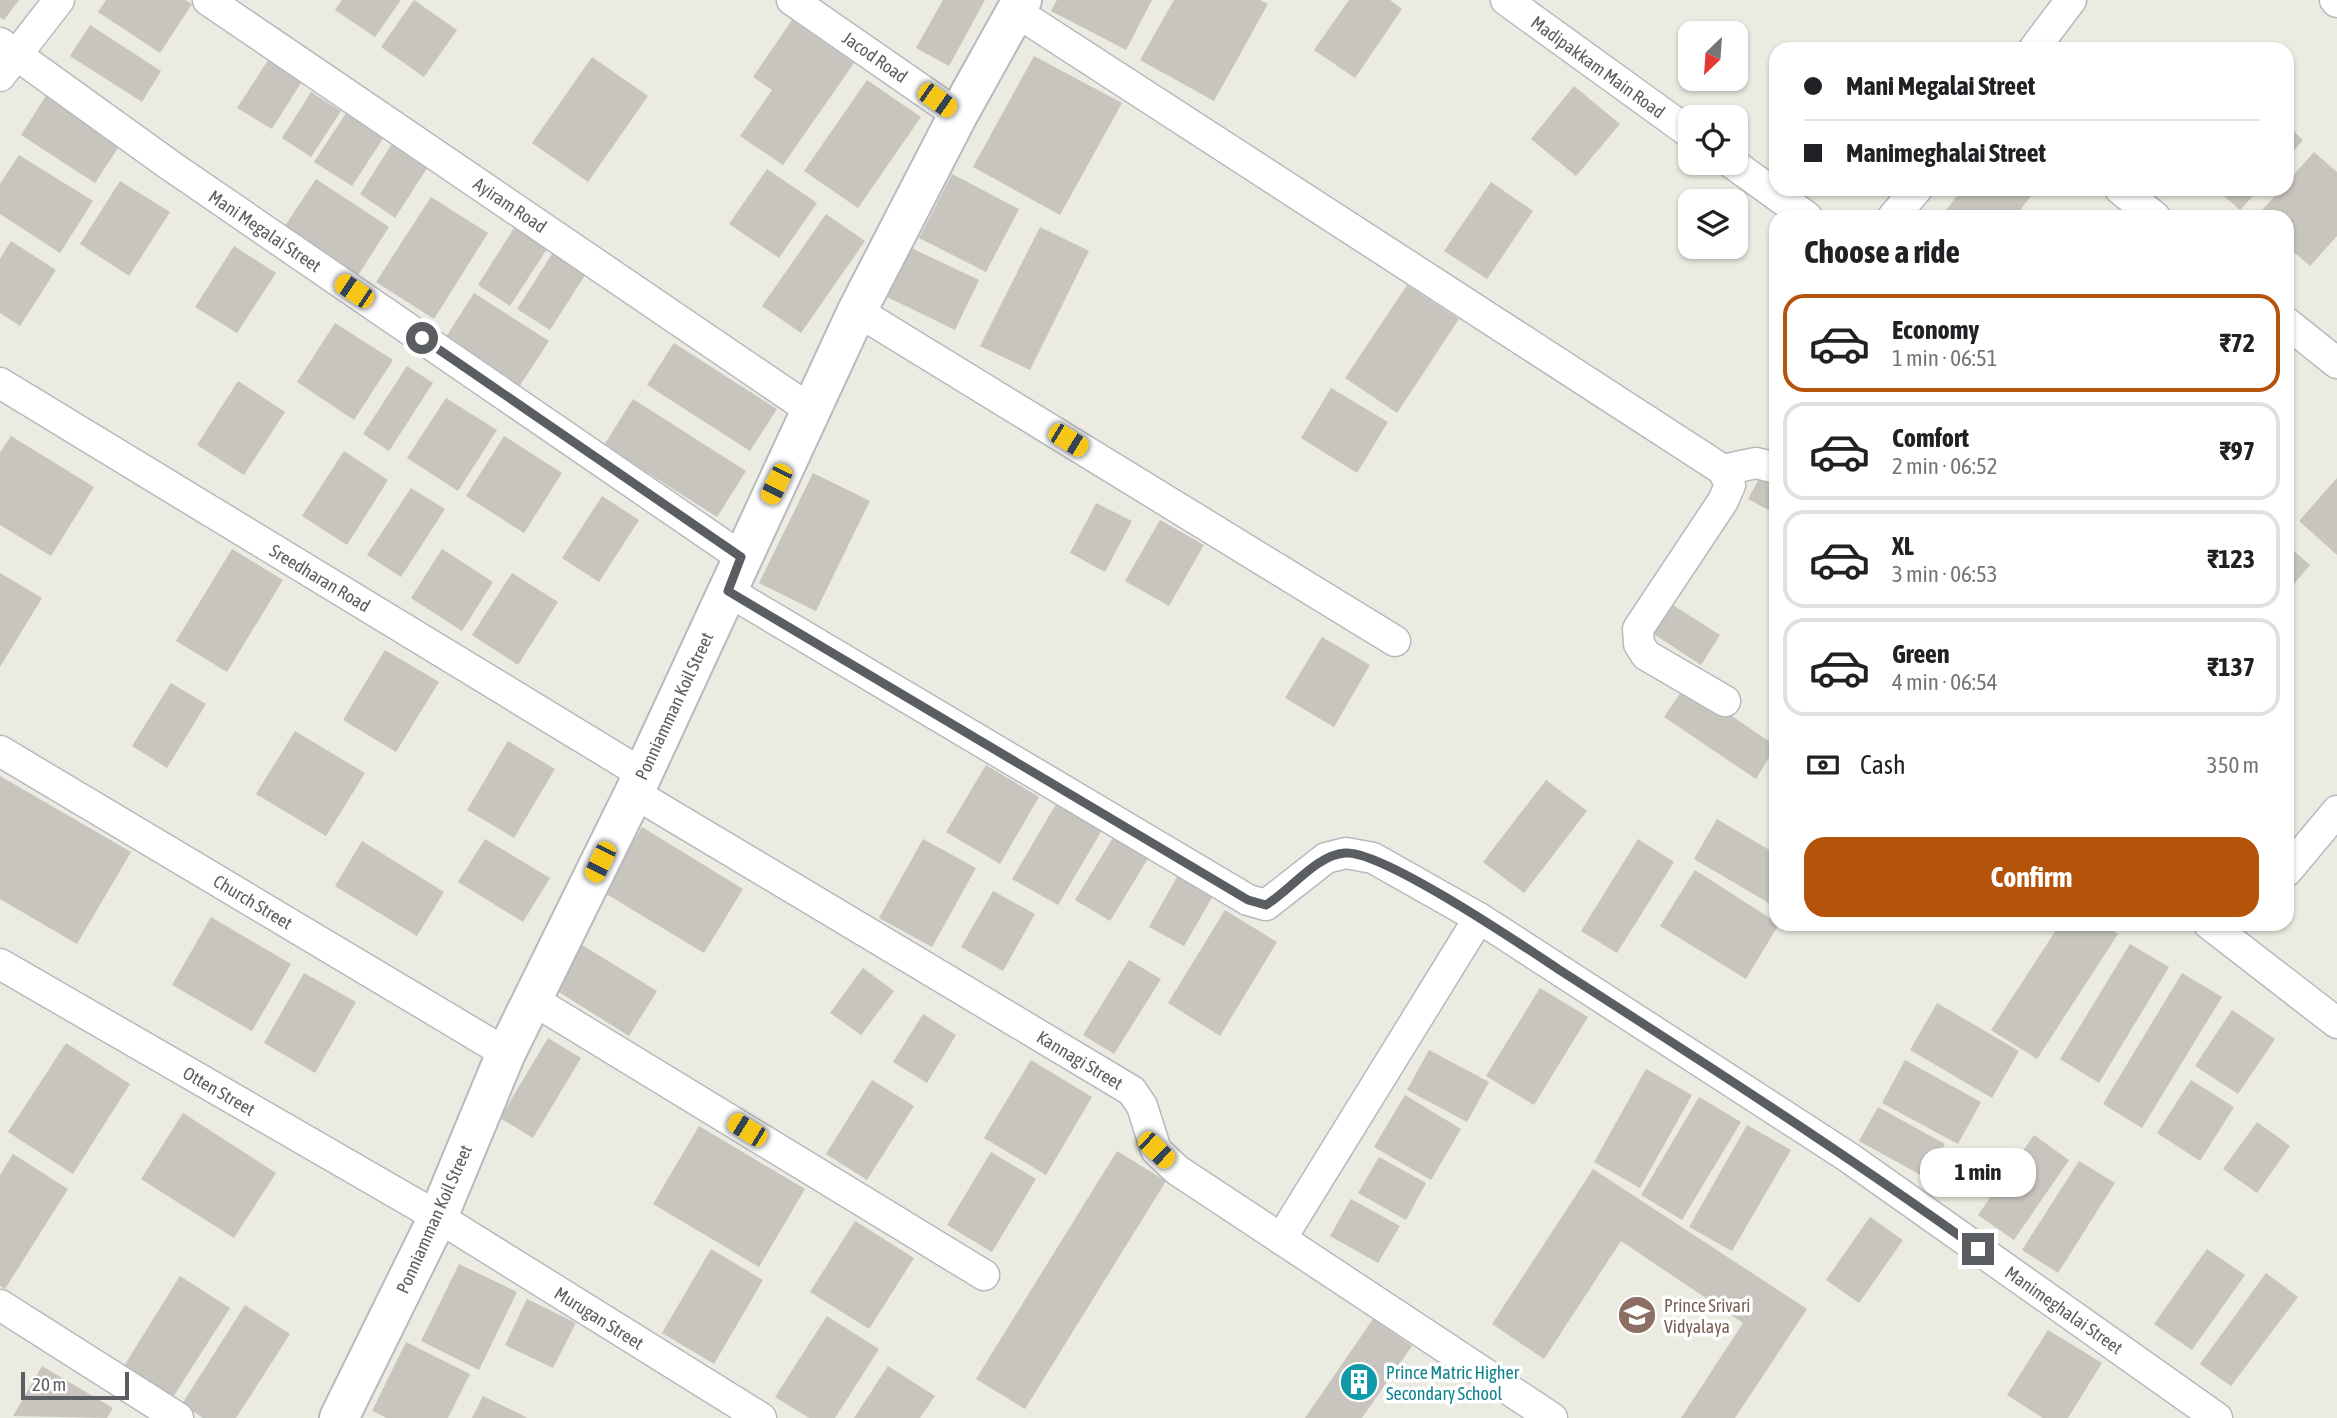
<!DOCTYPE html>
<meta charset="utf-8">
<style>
body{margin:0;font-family:"Asap Condensed",sans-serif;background:#f6f6f6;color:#202124;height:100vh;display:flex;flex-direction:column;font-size:26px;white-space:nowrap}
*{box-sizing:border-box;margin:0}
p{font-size:23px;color:#757577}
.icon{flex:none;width:38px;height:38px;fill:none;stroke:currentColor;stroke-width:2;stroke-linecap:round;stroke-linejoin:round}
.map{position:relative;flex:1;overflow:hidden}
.panel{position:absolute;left:1769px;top:210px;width:525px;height:721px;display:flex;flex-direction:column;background:#fff;border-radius:21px;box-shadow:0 2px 5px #0004}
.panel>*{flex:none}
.top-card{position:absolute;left:1769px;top:42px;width:525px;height:154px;border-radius:21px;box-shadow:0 2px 5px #0004;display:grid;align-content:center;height:154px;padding:0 35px;background:#fff}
.needle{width:46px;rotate:205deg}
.controls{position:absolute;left:1678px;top:21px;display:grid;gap:14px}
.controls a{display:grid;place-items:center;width:70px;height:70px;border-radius:14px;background:#fff;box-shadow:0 2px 5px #0004;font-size:35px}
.scale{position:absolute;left:21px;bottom:18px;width:108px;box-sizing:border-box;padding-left:7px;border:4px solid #5a5d62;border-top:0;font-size:19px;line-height:24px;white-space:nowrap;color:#5a5d62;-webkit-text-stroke:5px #fff;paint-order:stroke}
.end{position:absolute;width:32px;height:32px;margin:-16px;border:9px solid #5a5d62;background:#fff;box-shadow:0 0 0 4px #fff}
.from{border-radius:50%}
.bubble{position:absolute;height:49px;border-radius:21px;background:#fff;box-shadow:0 2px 5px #0004;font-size:23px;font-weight:700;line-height:49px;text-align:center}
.car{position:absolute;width:21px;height:42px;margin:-21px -10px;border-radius:9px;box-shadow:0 0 5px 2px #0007;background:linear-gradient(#f5c518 24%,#345 0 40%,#f5c518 0 76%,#345 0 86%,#f5c518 0)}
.top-card b{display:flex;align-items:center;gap:24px;height:66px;font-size:26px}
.top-card b+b{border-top:2px solid #e0e0e0}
.top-card i{width:18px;height:18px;background:#202124}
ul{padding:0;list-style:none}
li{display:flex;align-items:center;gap:21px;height:98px;margin:0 14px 10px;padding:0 21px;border:4px solid #e0e0e0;border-radius:21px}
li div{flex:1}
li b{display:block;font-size:26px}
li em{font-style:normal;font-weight:700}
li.active{border-color:#b45309}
li>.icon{width:63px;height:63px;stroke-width:1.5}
h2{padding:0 35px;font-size:32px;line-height:84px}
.pay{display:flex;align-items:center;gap:18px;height:77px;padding:0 35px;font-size:26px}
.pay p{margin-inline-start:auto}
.action{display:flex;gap:14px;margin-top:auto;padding:14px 35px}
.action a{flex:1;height:80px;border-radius:21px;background:#b45309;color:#fff;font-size:28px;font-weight:700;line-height:80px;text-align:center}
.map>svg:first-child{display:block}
.building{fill:#c8c4be}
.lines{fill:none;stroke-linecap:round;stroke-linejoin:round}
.minor-casing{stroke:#b7b9be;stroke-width:33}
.tertiary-casing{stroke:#b7b9be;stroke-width:42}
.minor{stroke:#fff;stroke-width:30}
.tertiary{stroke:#fff;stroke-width:38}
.route{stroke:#5a5d62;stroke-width:9}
.labels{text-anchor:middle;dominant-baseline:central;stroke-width:7;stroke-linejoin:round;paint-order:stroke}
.street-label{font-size:18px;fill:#5a5d62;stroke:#fff}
.education-label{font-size:18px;fill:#785e54;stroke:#fff;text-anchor:start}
.culture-label{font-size:18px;fill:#0d838f;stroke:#fff;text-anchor:start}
</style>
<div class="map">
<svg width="2337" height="1418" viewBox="0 0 2337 1418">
<rect width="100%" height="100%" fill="#ecebe1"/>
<!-- building -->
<g class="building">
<path d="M 0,0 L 19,0 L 4,20 L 0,17 Z"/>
<path d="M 106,0 L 185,0 L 192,4 L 160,53 L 98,12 Z"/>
<path d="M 342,0 L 401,0 L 375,37 L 335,10 Z"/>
<path d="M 414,0 L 457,30 L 424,77 L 381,47 Z"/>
<path d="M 943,0 L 985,0 L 949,66 L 916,48 Z"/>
<path d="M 1057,0 L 1152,0 L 1126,50 L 1051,11 Z"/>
<path d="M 1174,0 L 1260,0 L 1268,4 L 1214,101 L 1140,60 Z"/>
<path d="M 1349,0 L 1390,0 L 1402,9 L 1355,78 L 1314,50 Z"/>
<path d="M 792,20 L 854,63 L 783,165 L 740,136 L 772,90 L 753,77 Z"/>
<path d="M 90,25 L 161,71 L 142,102 L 70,56 Z"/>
<path d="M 1034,56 L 1122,103 L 1060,215 L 973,167 Z"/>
<path d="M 270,57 L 304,78 L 272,129 L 237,108 Z"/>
<path d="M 592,57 L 648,96 L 588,182 L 532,143 Z"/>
<path d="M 867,80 L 921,117 L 858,208 L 804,171 Z"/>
<path d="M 1574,86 L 1620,124 L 1576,176 L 1531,139 Z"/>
<path d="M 49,91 L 124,139 L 95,183 L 21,135 Z"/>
<path d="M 311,92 L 341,111 L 311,157 L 282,138 Z"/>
<path d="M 348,110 L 386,134 L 352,186 L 314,162 Z"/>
<path d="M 2287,125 L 2303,140 L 2287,158 Z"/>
<path d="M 395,139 L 431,162 L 395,218 L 360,194 Z"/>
<path d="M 2314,152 L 2337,172 L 2337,236 L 2310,266 L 2287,246 L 2287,217 L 2256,217 L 2281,189 L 2287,189 L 2287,182 Z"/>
<path d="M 19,155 L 93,201 L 60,253 L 0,214 L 0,184 Z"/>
<path d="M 767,169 L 817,203 L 779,258 L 729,224 Z"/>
<path d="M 952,174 L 1019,209 L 986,272 L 919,238 Z"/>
<path d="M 316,179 L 389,227 L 355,280 L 281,232 Z"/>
<path d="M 120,181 L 170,212 L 129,276 L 80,244 Z"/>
<path d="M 1491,182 L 1533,211 L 1487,279 L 1444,251 Z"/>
<path d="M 1962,189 L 2036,189 L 2015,217 L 1941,217 Z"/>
<path d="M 2216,189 L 2259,189 L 2240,210 Z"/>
<path d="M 431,197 L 488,233 L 434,319 L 376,282 Z"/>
<path d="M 826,214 L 865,241 L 801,333 L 762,306 Z"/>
<path d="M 1040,227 L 1089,251 L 1030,370 L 980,346 Z"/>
<path d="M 514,228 L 547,249 L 510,306 L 478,285 Z"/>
<path d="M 11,241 L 56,270 L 20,326 L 0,313 L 0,259 Z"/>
<path d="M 234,246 L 276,273 L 237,333 L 195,307 Z"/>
<path d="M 907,246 L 979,280 L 955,330 L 883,295 Z"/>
<path d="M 554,251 L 587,272 L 550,330 L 517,309 Z"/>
<path d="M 1407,285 L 1459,319 L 1397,413 L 1345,378 Z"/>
<path d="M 474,293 L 549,341 L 519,387 L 444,340 Z"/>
<path d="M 335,323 L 393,360 L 354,420 L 297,382 Z"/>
<path d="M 674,343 L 777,409 L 750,451 L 647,385 Z"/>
<path d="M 407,366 L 433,383 L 389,451 L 363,434 Z"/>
<path d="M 238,381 L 285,412 L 244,475 L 197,445 Z"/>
<path d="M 1331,388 L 1388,422 L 1357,473 L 1301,438 Z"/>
<path d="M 446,398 L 497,430 L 458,491 L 407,458 Z"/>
<path d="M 633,399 L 746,471 L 717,517 L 604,445 Z"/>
<path d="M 11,436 L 94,487 L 51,556 L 0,525 L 0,453 Z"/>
<path d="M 504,436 L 562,473 L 524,533 L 466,496 Z"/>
<path d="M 344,451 L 388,480 L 347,545 L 302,516 Z"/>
<path d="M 1765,468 L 1776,475 L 1776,514 L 1748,499 Z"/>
<path d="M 813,473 L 870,501 L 816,611 L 759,583 Z"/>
<path d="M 2337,478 L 2337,555 L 2299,521 Z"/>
<path d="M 411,488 L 445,509 L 401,577 L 367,555 Z"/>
<path d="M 602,496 L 639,520 L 599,582 L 562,558 Z"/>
<path d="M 1096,503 L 1132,521 L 1105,572 L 1070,553 Z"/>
<path d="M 1160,520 L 1204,545 L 1169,606 L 1125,581 Z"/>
<path d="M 2287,545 L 2310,565 L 2287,592 Z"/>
<path d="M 232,549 L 283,580 L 227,672 L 176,641 Z"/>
<path d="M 442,549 L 493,582 L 462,631 L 411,598 Z"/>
<path d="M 0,573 L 42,598 L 0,667 Z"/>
<path d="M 512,573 L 558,602 L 518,665 L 472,635 Z"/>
<path d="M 1668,602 L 1720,635 L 1701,665 L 1649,631 Z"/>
<path d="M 1322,637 L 1370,665 L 1334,727 L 1285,698 Z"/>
<path d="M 385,650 L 439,682 L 396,752 L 343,720 Z"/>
<path d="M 171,683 L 206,704 L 167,768 L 132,746 Z"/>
<path d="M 1686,685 L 1776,746 L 1756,779 L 1664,717 Z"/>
<path d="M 295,731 L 365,773 L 326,836 L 256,794 Z"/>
<path d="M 508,741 L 555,769 L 514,838 L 467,810 Z"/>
<path d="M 986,765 L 1039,797 L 1000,864 L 946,832 Z"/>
<path d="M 0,776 L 131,852 L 77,944 L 0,899 Z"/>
<path d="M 1546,780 L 1587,811 L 1524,893 L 1483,862 Z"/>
<path d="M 1056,804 L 1102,830 L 1058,905 L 1012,879 Z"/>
<path d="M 1717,819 L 1776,854 L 1776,897 L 1772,905 L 1694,859 Z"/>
<path d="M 642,827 L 743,889 L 704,953 L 603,892 Z"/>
<path d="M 1114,836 L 1149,857 L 1110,921 L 1075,900 Z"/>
<path d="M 485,839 L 550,878 L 523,922 L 458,882 Z"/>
<path d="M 923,839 L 976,868 L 932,947 L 879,918 Z"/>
<path d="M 1638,839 L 1674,862 L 1617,953 L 1581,931 Z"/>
<path d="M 362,841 L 444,892 L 417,936 L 335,886 Z"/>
<path d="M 1695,870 L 1779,924 L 1746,979 L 1660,926 Z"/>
<path d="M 1178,875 L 1213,896 L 1184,946 L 1149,927 Z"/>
<path d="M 993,891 L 1035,914 L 1003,971 L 961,947 Z"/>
<path d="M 1225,910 L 1277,942 L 1220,1036 L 1168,1003 Z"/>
<path d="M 211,917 L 291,964 L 252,1031 L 172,985 Z"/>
<path d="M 2060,924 L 2103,924 L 2118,934 L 2037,1059 L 1991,1030 Z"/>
<path d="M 2130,944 L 2169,967 L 2099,1083 L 2060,1059 Z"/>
<path d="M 582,945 L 657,991 L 629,1036 L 554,989 Z"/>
<path d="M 1129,960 L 1161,979 L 1114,1054 L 1083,1035 Z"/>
<path d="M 863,968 L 894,991 L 861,1035 L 830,1013 Z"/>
<path d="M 304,973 L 356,1002 L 315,1073 L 264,1043 Z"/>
<path d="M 2182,973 L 2222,997 L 2142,1128 L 2103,1104 Z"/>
<path d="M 1540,988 L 1588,1017 L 1534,1105 L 1486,1076 Z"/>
<path d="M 1937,1003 L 2019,1051 L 1992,1098 L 1910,1050 Z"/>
<path d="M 2232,1010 L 2275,1039 L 2238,1094 L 2195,1066 Z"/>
<path d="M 923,1014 L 956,1035 L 927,1083 L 893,1062 Z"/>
<path d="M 548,1038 L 581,1058 L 533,1138 L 500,1118 Z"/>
<path d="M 66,1043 L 130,1084 L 73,1174 L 8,1132 Z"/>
<path d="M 1429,1050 L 1489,1082 L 1467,1122 L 1407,1090 Z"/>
<path d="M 1031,1060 L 1092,1097 L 1046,1175 L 984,1138 Z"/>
<path d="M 1905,1060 L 1981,1102 L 1958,1144 L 1882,1103 Z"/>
<path d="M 1646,1069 L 1692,1095 L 1640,1188 L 1594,1162 Z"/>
<path d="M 872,1080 L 914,1106 L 867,1180 L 826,1154 Z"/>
<path d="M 2191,1080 L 2234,1107 L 2200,1161 L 2157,1133 Z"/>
<path d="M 1405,1095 L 1461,1129 L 1431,1180 L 1374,1147 Z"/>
<path d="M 1699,1097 L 1741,1122 L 1682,1220 L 1641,1195 Z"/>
<path d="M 1878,1107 L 1945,1144 L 1926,1178 L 1859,1141 Z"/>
<path d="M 183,1113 L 276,1173 L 234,1238 L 141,1179 Z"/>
<path d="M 2257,1122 L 2290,1146 L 2257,1193 L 2223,1169 Z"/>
<path d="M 1747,1125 L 1791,1150 L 1732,1251 L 1689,1227 Z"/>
<path d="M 699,1126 L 805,1189 L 759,1267 L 653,1204 Z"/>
<path d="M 2034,1135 L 2069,1160 L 2014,1240 L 1978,1215 Z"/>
<path d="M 1117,1151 L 1166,1181 L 1025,1409 L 976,1379 Z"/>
<path d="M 991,1152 L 1036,1179 L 992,1252 L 947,1225 Z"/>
<path d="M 13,1154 L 68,1189 L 5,1289 L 0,1286 L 0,1175 Z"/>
<path d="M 1379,1157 L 1426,1183 L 1406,1220 L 1358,1193 Z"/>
<path d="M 2079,1161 L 2115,1183 L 2058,1273 L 2022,1250 Z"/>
<path d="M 1593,1169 L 1807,1309 L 1735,1418 L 1681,1418 L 1743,1323 L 1621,1241 L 1544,1359 L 1492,1324 Z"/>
<path d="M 1351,1199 L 1400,1226 L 1378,1263 L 1330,1236 Z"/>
<path d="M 1870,1217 L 1903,1240 L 1859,1303 L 1826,1280 Z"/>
<path d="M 855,1221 L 914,1258 L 869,1329 L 810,1292 Z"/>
<path d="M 711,1249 L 763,1280 L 714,1364 L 662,1333 Z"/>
<path d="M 2207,1249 L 2245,1275 L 2192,1350 L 2154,1324 Z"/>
<path d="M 459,1264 L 517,1292 L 479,1370 L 421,1341 Z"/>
<path d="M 2266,1273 L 2298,1297 L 2231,1386 L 2200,1364 Z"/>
<path d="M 180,1276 L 230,1308 L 173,1397 L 124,1366 Z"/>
<path d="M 527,1299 L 576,1323 L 553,1368 L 505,1345 Z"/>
<path d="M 245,1305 L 290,1334 L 236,1418 L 203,1418 L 182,1404 Z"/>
<path d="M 827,1316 L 879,1349 L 835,1418 L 809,1418 L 775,1397 Z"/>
<path d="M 1373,1319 L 1412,1346 L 1362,1418 L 1305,1418 Z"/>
<path d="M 2048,1330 L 2102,1363 L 2068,1418 L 2043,1418 L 2007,1395 Z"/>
<path d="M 406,1342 L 470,1374 L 448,1418 L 387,1418 L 372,1411 Z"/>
<path d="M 42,1366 L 113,1408 L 107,1418 L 13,1416 Z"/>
<path d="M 888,1366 L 935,1396 L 920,1418 L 854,1418 Z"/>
<path d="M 483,1396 L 528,1418 L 472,1418 Z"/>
</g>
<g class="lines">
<!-- minor casing -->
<g class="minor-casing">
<g id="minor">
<path d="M 208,0 L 812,411"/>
<path d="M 792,0 L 958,115"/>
<path d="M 1506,0 L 1690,133"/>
<path d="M 2335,0 L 2337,2"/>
<path d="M 1015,11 L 1723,470 L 1730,485 L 1723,501 L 1638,629 L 1639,644 L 1646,655 L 1725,701"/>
<path d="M 0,43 L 171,166 L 741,557"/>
<path d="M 2034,49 L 2071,0"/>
<path d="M 0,76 L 59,0"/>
<path d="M 1732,163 L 1807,217"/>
<path d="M 2120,189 L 2155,217"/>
<path d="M 1893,217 L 1917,189"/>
<path d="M 857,311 L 1395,641"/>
<path d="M 2287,323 L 2337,363"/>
<path d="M 0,383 L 641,773"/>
<path d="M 1723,470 L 1756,463 L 1776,468"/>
<path d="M 728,591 L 1248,900 L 1266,905 L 1326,858 L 1346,853 L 1373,858 L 1479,918 L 1848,1157 L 2217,1418"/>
<path d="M 0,751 L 506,1053"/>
<path d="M 634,793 L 1132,1091 L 1142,1106 L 1156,1150 L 1177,1170 L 1552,1418"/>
<path d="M 2287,871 L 2337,811"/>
<path d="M 2209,924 L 2337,1023"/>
<path d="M 0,964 L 438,1217 L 761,1418"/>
<path d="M 533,1000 L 984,1275"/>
<path d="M 1281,1239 L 1479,918"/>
<path d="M 0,1305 L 178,1418"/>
</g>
</g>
<!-- tertiary casing -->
<g class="tertiary-casing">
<path id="tertiary" d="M 339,1418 L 438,1217 L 506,1053 L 634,793 L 857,311 L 958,115 L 1022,0"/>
</g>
<!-- minor -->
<use href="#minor" class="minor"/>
<!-- tertiary -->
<use href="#tertiary" class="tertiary"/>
</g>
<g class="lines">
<!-- route -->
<path class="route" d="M 422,338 L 741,557 L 728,591 L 1248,900 L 1266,905 C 1291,890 1316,855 1345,853 C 1382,850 1522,945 1558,969 C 1700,1060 1841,1151 1978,1249"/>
</g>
<!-- icons -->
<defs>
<g id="school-disc" transform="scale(2.0125)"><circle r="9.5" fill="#8d6e63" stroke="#fff"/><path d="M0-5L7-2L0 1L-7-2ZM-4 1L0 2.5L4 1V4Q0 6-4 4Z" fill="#fff"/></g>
<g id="building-disc" transform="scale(2.0125)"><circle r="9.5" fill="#0f9aa8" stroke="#fff"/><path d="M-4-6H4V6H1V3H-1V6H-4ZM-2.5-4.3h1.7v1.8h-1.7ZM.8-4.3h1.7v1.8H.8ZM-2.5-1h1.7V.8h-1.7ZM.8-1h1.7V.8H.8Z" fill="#fff"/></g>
</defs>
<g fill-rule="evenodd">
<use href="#school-disc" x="1637" y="1315"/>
<use href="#building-disc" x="1359" y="1382"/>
</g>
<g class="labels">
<!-- street labels -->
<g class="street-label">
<text transform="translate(875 57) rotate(35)">Jacod Road</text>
<text transform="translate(1598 67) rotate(36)">Madipakkam Main Road</text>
<text transform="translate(510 205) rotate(34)">Ayiram Road</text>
<text transform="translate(265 231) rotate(34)">Mani Megalai Street</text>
<text transform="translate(320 578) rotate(31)">Sreedharan Road</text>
<text transform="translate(674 706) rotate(-65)">Ponniamman Koil Street</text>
<text transform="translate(253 902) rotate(31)">Church Street</text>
<text transform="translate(1080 1060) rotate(31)">Kannagi Street</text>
<text transform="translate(219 1091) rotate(30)">Otten Street</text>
<text transform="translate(434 1219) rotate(-66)">Ponniamman Koil Street</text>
<text transform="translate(2064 1310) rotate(35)">Manimeghalai Street</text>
<text transform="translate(599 1318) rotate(32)">Murugan Street</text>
</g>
<!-- education labels -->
<g class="education-label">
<text x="1664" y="1305">Prince Srivari<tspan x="1664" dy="21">Vidyalaya</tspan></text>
</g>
<!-- culture labels -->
<g class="culture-label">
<text x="1386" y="1372">Prince Matric Higher<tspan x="1386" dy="21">Secondary School</tspan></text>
</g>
</g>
</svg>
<div class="controls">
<a><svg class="needle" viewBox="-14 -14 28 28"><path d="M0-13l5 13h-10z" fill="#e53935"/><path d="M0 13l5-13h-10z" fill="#757577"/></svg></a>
<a><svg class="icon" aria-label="locate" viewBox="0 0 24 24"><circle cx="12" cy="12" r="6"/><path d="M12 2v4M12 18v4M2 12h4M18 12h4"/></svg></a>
<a><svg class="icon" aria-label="layers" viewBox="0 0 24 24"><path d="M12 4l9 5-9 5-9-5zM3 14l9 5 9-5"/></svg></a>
</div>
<div class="scale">20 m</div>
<i class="end from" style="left:422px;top:338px"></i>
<i class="end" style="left:1978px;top:1249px"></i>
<div class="bubble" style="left:1920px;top:1148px;width:116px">1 min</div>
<i class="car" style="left:937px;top:100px;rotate:125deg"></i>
<i class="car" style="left:354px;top:291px;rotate:304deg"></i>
<i class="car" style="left:1068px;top:440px;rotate:121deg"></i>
<i class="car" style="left:776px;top:484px;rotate:206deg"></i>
<i class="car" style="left:600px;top:862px;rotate:206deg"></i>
<i class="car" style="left:747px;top:1130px;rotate:302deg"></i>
<i class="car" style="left:1156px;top:1150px;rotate:134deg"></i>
<div class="top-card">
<b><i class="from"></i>Mani Megalai Street</b>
<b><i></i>Manimeghalai Street</b>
</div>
<section class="panel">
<h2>Choose a ride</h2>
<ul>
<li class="active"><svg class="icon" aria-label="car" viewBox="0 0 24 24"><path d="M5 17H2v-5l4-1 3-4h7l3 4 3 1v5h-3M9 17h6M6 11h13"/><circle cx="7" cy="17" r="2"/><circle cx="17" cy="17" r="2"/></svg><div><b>Economy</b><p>1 min · 06:51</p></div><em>₹72</em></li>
<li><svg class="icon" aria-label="car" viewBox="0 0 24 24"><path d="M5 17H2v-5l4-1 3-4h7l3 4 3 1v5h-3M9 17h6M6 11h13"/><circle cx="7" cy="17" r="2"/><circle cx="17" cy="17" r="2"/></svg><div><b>Comfort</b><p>2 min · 06:52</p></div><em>₹97</em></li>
<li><svg class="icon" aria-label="car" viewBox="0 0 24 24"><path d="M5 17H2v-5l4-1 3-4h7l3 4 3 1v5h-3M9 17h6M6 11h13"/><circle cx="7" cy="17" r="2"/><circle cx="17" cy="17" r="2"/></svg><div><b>XL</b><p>3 min · 06:53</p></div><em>₹123</em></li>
<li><svg class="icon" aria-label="car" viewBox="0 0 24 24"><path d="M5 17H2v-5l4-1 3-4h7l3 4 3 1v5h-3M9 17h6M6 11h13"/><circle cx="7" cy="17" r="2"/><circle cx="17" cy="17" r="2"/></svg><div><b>Green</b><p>4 min · 06:54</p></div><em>₹137</em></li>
</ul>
<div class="pay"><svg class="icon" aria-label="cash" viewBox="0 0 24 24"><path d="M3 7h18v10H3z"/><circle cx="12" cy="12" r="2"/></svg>Cash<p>350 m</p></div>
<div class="action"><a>Confirm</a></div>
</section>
</div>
